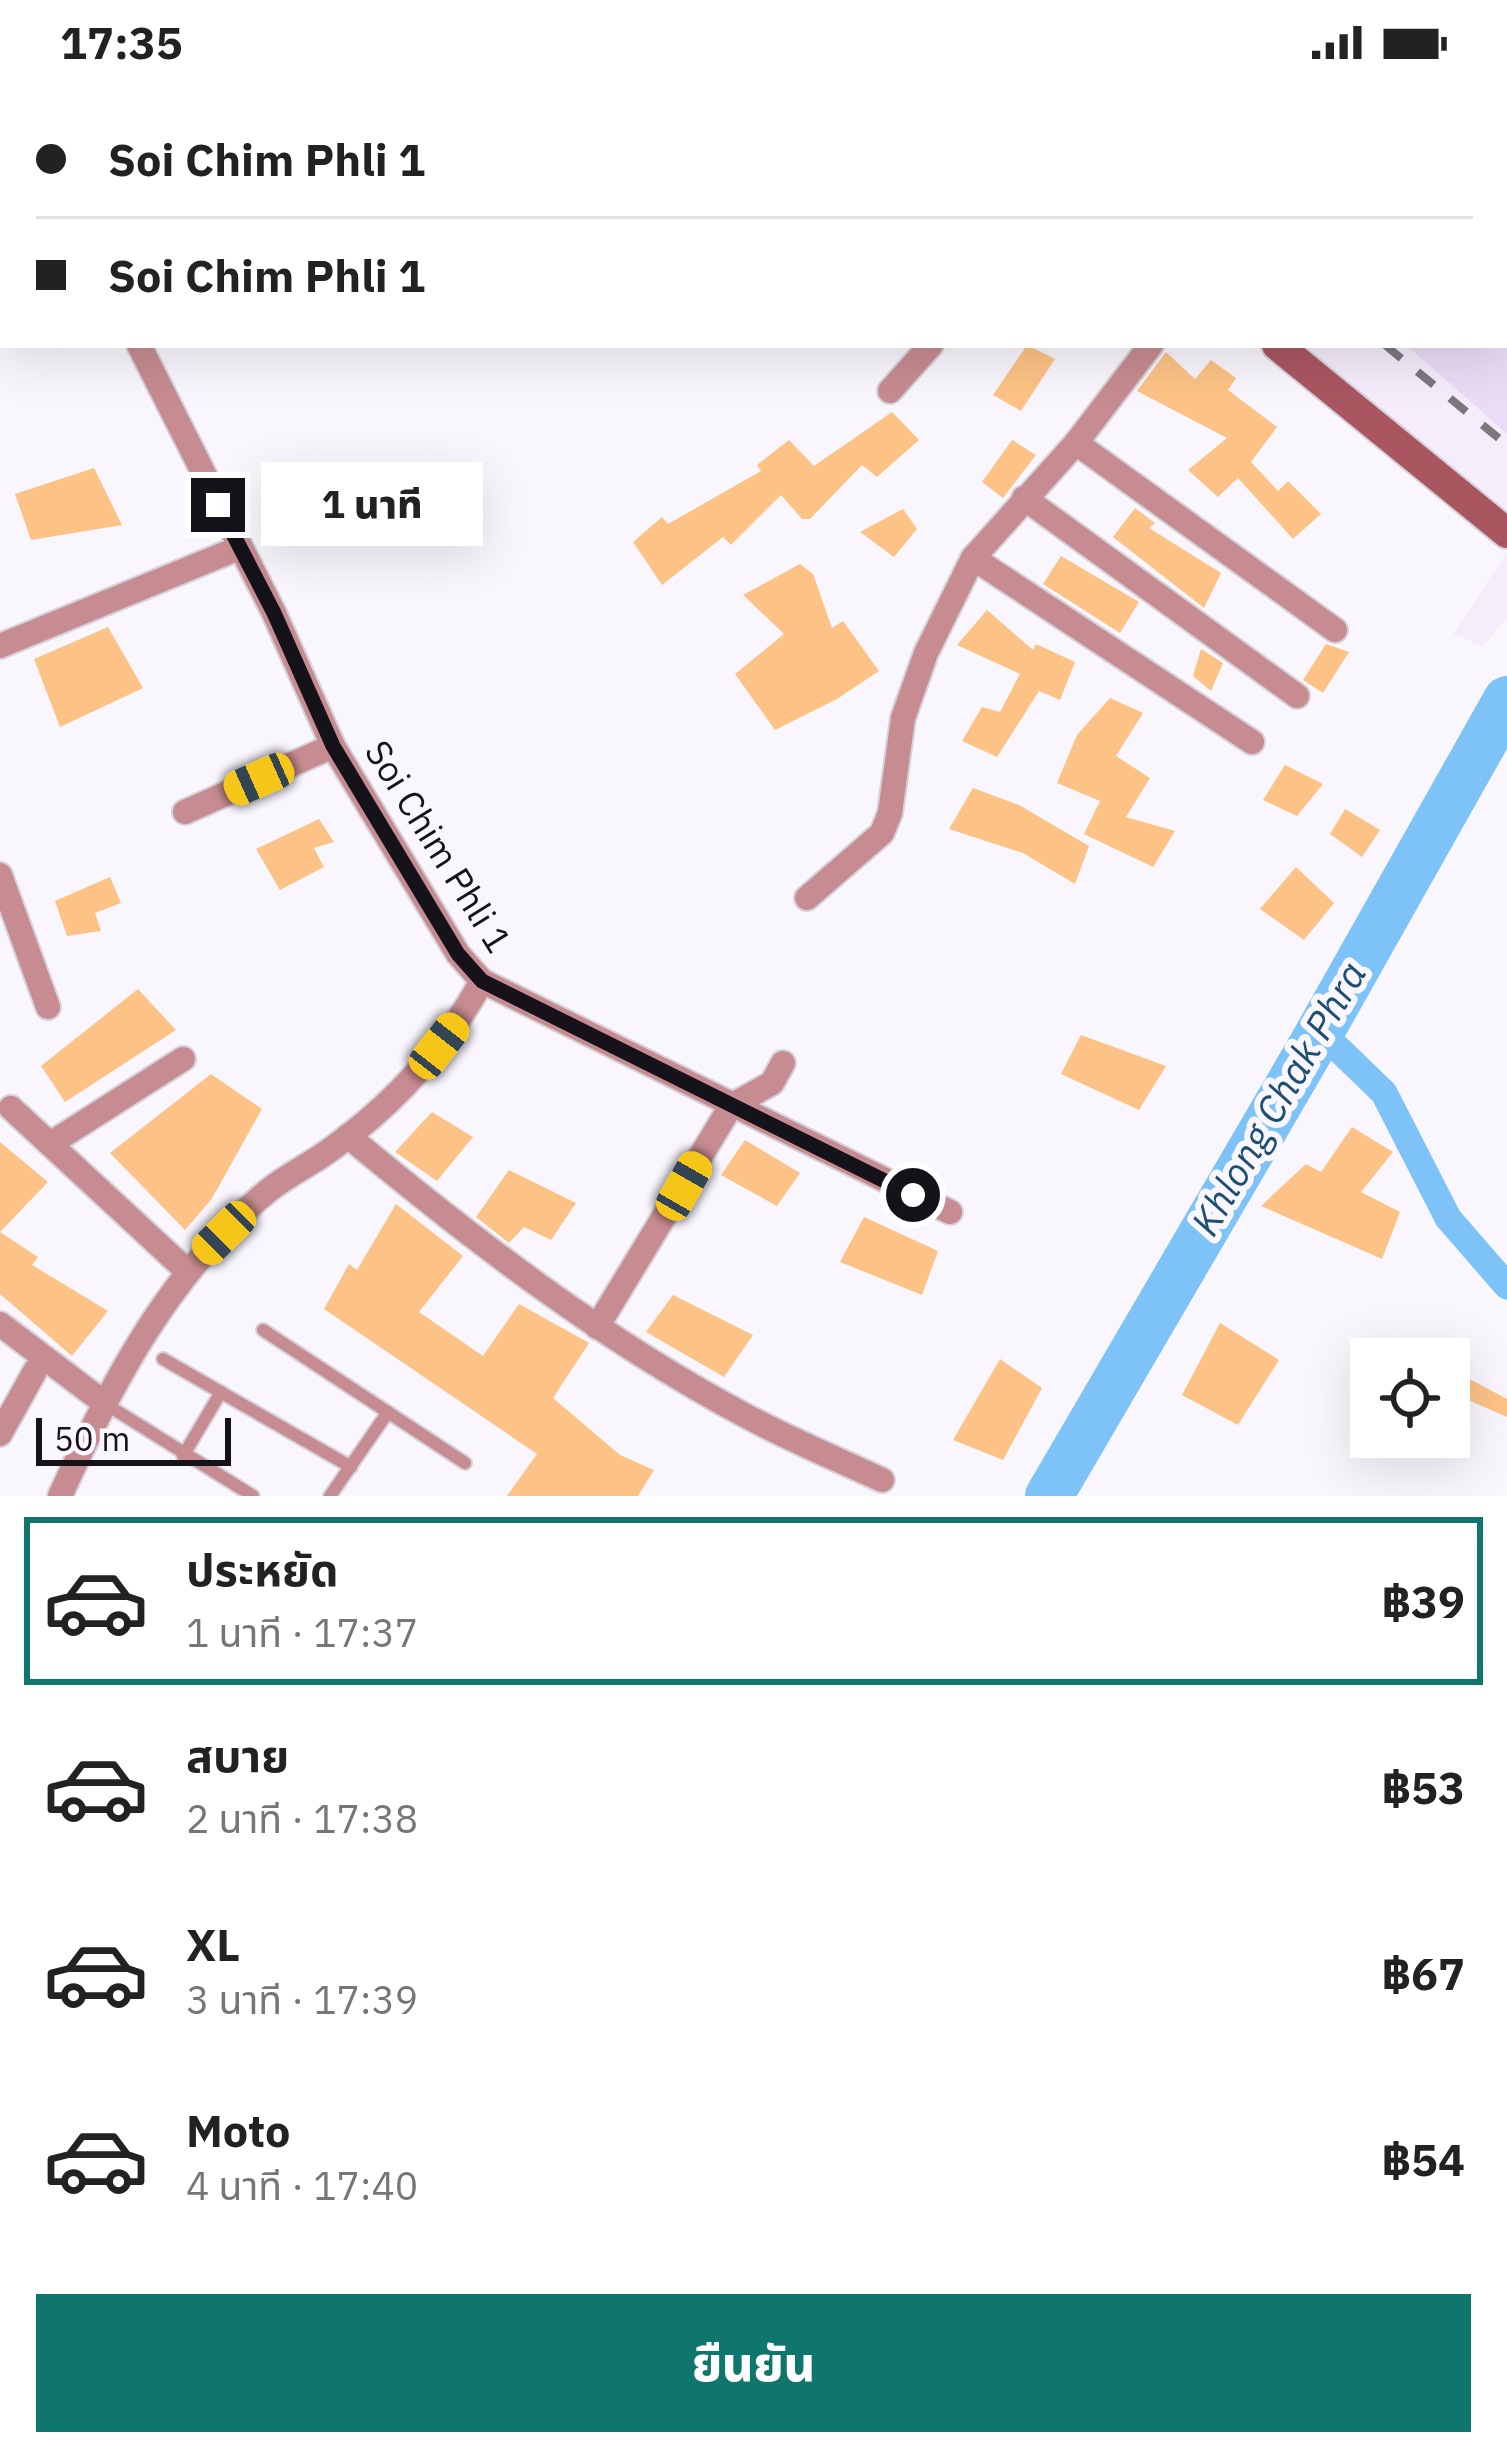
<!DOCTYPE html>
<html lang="th">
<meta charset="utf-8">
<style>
body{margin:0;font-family:"IBM Plex Sans","Noto Sans Thai",sans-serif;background:#f2f2f2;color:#222;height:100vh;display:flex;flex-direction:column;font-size:45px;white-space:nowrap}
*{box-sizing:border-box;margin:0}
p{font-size:39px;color:#767676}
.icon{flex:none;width:66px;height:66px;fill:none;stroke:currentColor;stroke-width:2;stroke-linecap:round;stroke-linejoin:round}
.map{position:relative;height:1412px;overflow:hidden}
.sheet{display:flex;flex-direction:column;background:#fff;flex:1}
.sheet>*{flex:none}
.guide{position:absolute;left:0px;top:0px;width:1509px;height:264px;box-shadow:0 12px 48px #0002;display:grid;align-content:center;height:264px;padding:0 36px;background:#fff}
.tools{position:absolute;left:1350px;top:1254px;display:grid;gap:24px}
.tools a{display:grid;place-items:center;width:120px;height:120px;border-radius:0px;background:#fff;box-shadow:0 12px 48px #0002;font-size:60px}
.scale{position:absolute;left:36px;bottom:30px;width:195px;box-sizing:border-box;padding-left:12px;border:6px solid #161219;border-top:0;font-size:33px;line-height:42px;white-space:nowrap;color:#161219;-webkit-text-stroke:9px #faf6fe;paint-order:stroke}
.end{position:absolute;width:54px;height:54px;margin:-27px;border:15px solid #161219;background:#fff;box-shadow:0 0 0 6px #fff}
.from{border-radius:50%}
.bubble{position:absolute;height:84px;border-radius:0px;background:#fff;box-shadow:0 12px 48px #0002;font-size:39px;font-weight:800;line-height:84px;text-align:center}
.car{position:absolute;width:36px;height:72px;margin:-36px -18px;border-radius:15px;box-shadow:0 0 9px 3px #0007;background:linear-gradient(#f5c518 24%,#345 0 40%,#f5c518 0 76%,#345 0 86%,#f5c518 0)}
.guide b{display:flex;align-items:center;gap:42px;height:114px;font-size:45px}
.guide b+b{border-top:3px solid #e0e0e0}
.guide i{width:30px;height:30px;background:#222}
ul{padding:21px 0 0;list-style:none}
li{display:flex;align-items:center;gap:36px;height:168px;margin:0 24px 18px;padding:0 12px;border:6px solid transparent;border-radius:0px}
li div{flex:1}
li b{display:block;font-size:45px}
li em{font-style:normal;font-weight:800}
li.current{border-color:#0f766e}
li>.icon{width:108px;height:108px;stroke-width:1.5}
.cta{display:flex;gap:24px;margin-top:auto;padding:24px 36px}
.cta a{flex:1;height:138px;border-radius:0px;background:#0f766e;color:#fff;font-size:48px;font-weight:800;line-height:138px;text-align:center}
.status{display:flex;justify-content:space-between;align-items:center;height:84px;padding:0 60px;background:#fff;direction:ltr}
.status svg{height:33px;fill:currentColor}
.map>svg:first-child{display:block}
.built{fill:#f5ecfc}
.green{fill:#eadcf6}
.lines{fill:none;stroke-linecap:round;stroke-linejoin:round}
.canal{stroke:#7dc3f7;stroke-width:27}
.river{stroke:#7dc3f7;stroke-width:48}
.building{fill:#fdc386}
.service-casing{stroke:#d6d2d9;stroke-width:16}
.minor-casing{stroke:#d6d2d9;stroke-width:28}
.secondary-casing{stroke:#d6d2d9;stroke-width:34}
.service{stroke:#c78c91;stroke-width:12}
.minor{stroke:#c78c91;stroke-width:24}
.secondary{stroke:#aa5661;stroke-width:30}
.rail{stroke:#7c787f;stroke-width:8;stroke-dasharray:21 21;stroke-linecap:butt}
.route{stroke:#161219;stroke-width:15}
.labels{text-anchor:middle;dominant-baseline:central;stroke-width:12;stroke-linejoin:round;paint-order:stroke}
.street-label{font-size:36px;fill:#161219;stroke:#faf6fe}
.water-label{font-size:39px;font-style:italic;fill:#1c4f72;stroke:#faf6fe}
</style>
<div class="status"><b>17:35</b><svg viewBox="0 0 49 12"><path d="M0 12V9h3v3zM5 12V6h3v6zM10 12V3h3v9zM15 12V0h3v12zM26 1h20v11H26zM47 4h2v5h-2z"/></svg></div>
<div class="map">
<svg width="1507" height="1412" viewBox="0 0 1507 1412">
<rect width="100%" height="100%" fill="#faf6fe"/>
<!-- built -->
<g class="built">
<path d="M 1305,261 L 1406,261 L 1507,350 L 1507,429 Z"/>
<path d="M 1507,468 L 1507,534 L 1483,562 L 1453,550 Z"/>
</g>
<!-- green -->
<path class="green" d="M 1507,250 L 1507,350 L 1406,261 L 1506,261 Z"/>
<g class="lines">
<!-- canal -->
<path class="canal" d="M 1321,948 L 1384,1009 L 1448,1134 L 1507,1202"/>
<!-- river -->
<path class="river" d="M 1049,1412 L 1312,962 L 1507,616"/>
</g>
<!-- building -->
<g class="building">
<path d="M 1027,261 L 1055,275 L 1021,327 L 993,311 Z"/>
<path d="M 1166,268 L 1195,295 L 1211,276 L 1236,294 L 1228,306 L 1277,343 L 1251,378 L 1278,407 L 1288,397 L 1321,430 L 1293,455 L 1238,394 L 1218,413 L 1188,386 L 1227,354 L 1137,307 Z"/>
<path d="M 892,328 L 919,356 L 877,393 L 862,381 L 810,435 L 802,435 L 781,411 L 731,461 L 723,453 L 662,501 L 633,458 L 662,433 L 668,440 L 761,387 L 757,381 L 789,356 L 814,382 Z"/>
<path d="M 1012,356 L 1036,371 L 1003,414 L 982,398 Z"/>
<path d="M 94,384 L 122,441 L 31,456 L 15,410 Z"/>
<path d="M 1135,424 L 1155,439 L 1149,444 L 1221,489 L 1204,524 L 1113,453 Z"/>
<path d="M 903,425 L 917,445 L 894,473 L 860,448 Z"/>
<path d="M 1061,472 L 1139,518 L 1120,549 L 1043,500 Z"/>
<path d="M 800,480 L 813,490 L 832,544 L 843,537 L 879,587 L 837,615 L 775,646 L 735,590 L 784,550 L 743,511 Z"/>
<path d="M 987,526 L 1033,566 L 1036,560 L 1075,578 L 1060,616 L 1039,607 L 997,673 L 962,657 L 982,623 L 1000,628 L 1020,590 L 957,561 Z"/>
<path d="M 108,543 L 143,604 L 60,643 L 34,575 Z"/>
<path d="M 1326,560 L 1349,568 L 1323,609 L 1303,596 Z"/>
<path d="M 1201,565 L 1223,579 L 1211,607 L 1193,592 Z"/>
<path d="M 1110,614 L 1143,629 L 1116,672 L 1150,694 L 1126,733 L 1175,747 L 1153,783 L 1084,750 L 1100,717 L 1057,699 L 1077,651 Z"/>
<path d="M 1285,681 L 1323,700 L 1297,732 L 1263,716 Z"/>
<path d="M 973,704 L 1019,721 L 1089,762 L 1075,800 L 1023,769 L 949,745 Z"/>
<path d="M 1345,725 L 1380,746 L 1362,773 L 1330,750 Z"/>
<path d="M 319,735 L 334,758 L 314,764 L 324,783 L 280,806 L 256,765 Z"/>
<path d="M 1296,783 L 1334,819 L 1304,856 L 1260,825 Z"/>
<path d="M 110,793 L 121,819 L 95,829 L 101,847 L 67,852 L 55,817 Z"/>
<path d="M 138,905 L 176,946 L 65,1018 L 41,982 Z"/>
<path d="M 1081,951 L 1166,982 L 1139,1026 L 1061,990 Z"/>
<path d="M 211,990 L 262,1025 L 211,1116 L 185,1146 L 110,1069 Z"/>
<path d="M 432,1028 L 473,1053 L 437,1097 L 395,1068 Z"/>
<path d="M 1352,1043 L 1393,1068 L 1361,1108 L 1400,1128 L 1382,1175 L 1261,1122 L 1306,1080 L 1321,1088 Z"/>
<path d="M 745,1056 L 800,1089 L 777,1122 L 721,1091 Z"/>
<path d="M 0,1058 L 48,1098 L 0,1148 L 38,1173 L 32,1181 L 108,1227 L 72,1272 L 0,1210 Z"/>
<path d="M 509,1086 L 576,1119 L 551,1156 L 524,1143 L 509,1159 L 476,1133 Z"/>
<path d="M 396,1120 L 463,1172 L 419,1228 L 483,1272 L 519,1220 L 589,1259 L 553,1314 L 620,1371 L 654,1386 L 638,1412 L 507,1412 L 537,1370 L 324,1225 L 349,1180 L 357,1186 Z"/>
<path d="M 864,1133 L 938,1167 L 922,1211 L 840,1178 Z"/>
<path d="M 673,1211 L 753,1251 L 724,1293 L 646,1248 Z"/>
<path d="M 1220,1239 L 1279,1276 L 1238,1341 L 1182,1311 Z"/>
<path d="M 1000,1275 L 1042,1304 L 1003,1376 L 953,1356 Z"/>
<path d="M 1449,1284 L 1507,1315 L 1507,1333 L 1466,1315 L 1449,1345 Z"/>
</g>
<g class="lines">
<!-- service casing -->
<g class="service-casing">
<g id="service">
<path d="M 1170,0 L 1172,3"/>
<path d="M 1309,0 L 1312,3"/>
<path d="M 1375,0 L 1378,3"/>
<path d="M 1506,115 L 1507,116"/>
<path d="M 1506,174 L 1507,175"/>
<path d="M 263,1246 L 465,1379"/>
<path d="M 163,1275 L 351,1383"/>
<path d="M 104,1319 L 253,1412"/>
<path d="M 183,1372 L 221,1308"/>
<path d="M 330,1412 L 388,1328"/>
</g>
</g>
<!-- minor casing -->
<g class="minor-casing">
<g id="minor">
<path d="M 18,0 L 19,3"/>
<path d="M 140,3 L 147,0"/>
<path d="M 642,3 L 643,0"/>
<path d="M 893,3 L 895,0"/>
<path d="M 139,261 L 274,529 L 333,662 L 458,870 L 482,897 L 950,1128"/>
<path d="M 890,307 L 931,261"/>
<path d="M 1076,359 L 1335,546"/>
<path d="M 1024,414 L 1297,612"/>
<path d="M 973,474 L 1252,658"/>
<path d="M 0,562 L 239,464"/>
<path d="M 185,728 L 333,662"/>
<path d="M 0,791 L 48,923"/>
<path d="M 807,814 L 882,749 L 890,729 L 903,634 L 926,569 L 973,474 L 1076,359 L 1151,261"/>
<path d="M 11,1024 L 187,1187"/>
<path d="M 348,1052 C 473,1156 603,1256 748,1333 C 791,1356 837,1375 882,1396"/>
<path d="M 50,1060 L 183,975"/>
<path d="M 0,1240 L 103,1318"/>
<path d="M 597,1243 L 731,1022 L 772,999 L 783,979"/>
<path d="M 0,1350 L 35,1287"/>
<path d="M 60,1412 C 112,1298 170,1187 269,1106 C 288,1091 311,1080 330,1066 C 393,1021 445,964 482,897"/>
</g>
</g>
<!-- secondary casing -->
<g class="secondary-casing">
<g id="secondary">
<path d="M 963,0 L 966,3"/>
<path d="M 1277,261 L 1507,449"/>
</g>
</g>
<!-- service -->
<use href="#service" class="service"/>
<!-- minor -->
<use href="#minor" class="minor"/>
<!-- secondary -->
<use href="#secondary" class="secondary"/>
<!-- rail -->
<g class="rail">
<path d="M 1067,0 L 1070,3"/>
<path d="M 1385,261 L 1507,361"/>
</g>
</g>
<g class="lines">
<!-- route -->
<path class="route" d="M 218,421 L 274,529 L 333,662 L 458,870 L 482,897 L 913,1111"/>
</g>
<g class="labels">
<!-- street labels -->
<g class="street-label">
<text transform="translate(439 762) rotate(58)">Soi Chim Phli 1</text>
</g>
<!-- water labels -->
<g class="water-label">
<text transform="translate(1278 1014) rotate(-60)">Khlong Chak Phra</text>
</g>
</g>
</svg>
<div class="tools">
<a><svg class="icon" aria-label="locate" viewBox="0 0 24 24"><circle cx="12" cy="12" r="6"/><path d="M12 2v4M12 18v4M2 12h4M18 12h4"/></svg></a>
</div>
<div class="scale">50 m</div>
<i class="end from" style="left:913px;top:1111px"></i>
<i class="end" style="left:218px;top:421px"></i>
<div class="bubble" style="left:261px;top:378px;width:222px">1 นาที</div>
<i class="car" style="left:259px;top:695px;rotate:246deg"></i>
<i class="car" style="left:439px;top:962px;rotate:38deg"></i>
<i class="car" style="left:684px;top:1102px;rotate:30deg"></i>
<i class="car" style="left:224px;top:1149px;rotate:225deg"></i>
<div class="guide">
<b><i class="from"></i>Soi Chim Phli 1</b>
<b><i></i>Soi Chim Phli 1</b>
</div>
</div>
<section class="sheet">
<ul>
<li class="current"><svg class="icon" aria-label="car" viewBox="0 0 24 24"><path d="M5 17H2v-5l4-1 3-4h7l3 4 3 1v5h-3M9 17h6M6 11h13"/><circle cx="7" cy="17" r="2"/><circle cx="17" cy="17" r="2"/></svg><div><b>ประหยัด</b><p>1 นาที · 17:37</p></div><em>฿39</em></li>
<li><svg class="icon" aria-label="car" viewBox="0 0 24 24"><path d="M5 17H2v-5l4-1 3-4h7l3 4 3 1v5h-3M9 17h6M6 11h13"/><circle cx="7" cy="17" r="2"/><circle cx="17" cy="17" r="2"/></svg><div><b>สบาย</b><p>2 นาที · 17:38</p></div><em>฿53</em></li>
<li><svg class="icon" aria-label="car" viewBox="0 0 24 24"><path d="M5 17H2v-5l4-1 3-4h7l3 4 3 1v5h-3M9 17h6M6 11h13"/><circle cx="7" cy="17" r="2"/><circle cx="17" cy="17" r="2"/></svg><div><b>XL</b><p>3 นาที · 17:39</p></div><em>฿67</em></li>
<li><svg class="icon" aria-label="car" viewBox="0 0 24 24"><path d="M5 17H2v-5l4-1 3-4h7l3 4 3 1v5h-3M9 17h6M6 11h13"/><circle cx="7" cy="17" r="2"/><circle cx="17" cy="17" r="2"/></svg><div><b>Moto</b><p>4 นาที · 17:40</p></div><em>฿54</em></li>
</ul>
<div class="cta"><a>ยืนยัน</a></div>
</section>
